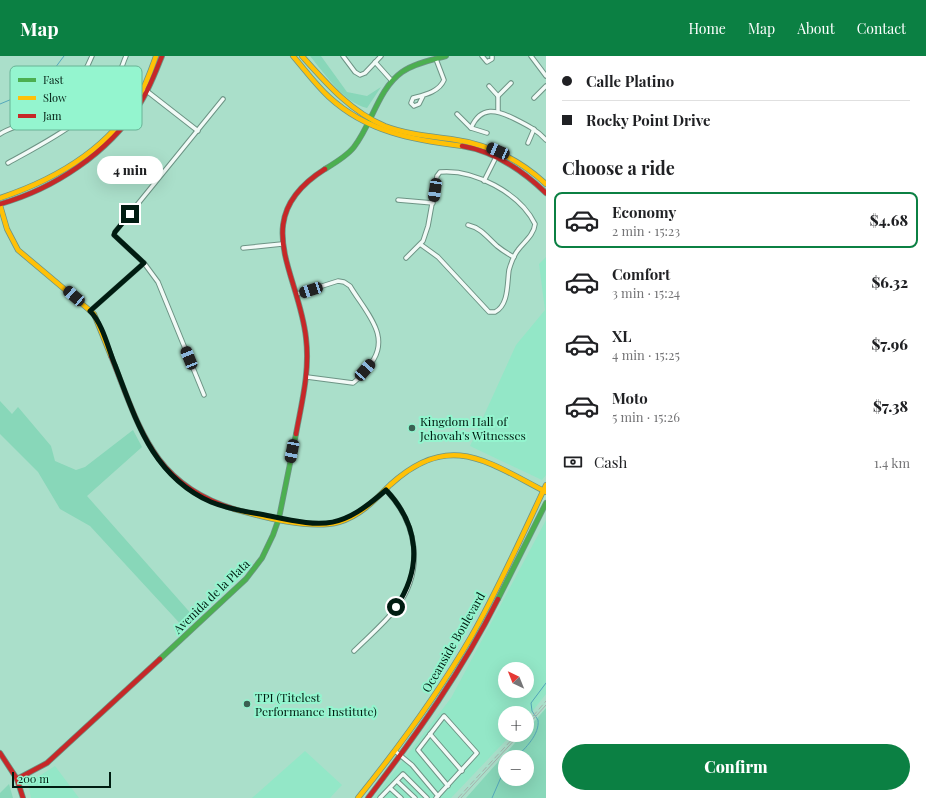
<!DOCTYPE html>
<meta charset="utf-8">
<style>
body{margin:0;font-family:"Playfair Display",serif;background:#f2f2f2;color:#202124;height:100vh;display:flex;flex-direction:column;font-size:15px;white-space:nowrap}
*{box-sizing:border-box;margin:0}
p{font-size:13px;color:#757577}
.icon{flex:none;width:22px;height:22px;fill:none;stroke:currentColor;stroke-width:2;stroke-linecap:round;stroke-linejoin:round}
.map{position:relative;flex:1;overflow:hidden}
.details{display:flex;flex-direction:column;background:#fff;width:380px}
.details>*{flex:none}
.top-card{display:grid;align-content:center;height:88px;padding:0 16px;background:#fff}
.needle{width:26px;rotate:317deg}
.tools{position:absolute;left:498px;top:606px;display:grid;gap:8px}
.tools a{display:grid;place-items:center;width:36px;height:36px;border-radius:50%;background:#fff;box-shadow:0 4px 16px #0002;font-size:20px}
.scale{position:absolute;left:12px;bottom:10px;width:99px;box-sizing:border-box;padding-left:4px;border:2px solid #001c11;border-top:0;font-size:11px;line-height:14px;white-space:nowrap;color:#001c11;-webkit-text-stroke:3px #94f5cf;paint-order:stroke}
.end{position:absolute;width:18px;height:18px;margin:-9px;border:5px solid #001c11;background:#fff;box-shadow:0 0 0 2px #fff}
.from{border-radius:50%}
.bubble{position:absolute;height:28px;border-radius:14px;background:#fff;box-shadow:0 4px 16px #0002;font-size:13px;font-weight:800;line-height:28px;text-align:center}
.car{position:absolute;width:12px;height:24px;margin:-12px -6px;border-radius:5px;box-shadow:0 0 3px 1px #0007;background:linear-gradient(#222 24%,#8ab4d8 0 40%,#222 0 76%,#8ab4d8 0 86%,#222 0)}
.top-card b{display:flex;align-items:center;gap:14px;height:38px;font-size:15px}
.top-card b+b{border-top:1px solid #e0e0e0}
.top-card i{width:10px;height:10px;background:#202124}
ul{padding:0;list-style:none}
li{display:flex;align-items:center;gap:12px;height:56px;margin:0 8px 6px;padding:0 8px;border:2px solid transparent;border-radius:8px}
li div{flex:1}
li b{display:block;font-size:15px}
li em{font-style:normal;font-weight:800}
li.active{border-color:#0b8043}
li>.icon{width:36px;height:36px;stroke-width:1.5}
h2{padding:0 16px;font-size:18px;line-height:48px}
.pay{display:flex;align-items:center;gap:10px;height:44px;padding:0 16px;font-size:15px}
.pay p{margin-inline-start:auto}
.primary-button{display:flex;gap:8px;margin-top:auto;padding:8px 16px}
.primary-button a{flex:1;height:46px;border-radius:24px;background:#0b8043;color:#fff;font-size:16px;font-weight:800;line-height:46px;text-align:center}
header{display:flex;align-items:center;gap:24px;box-sizing:border-box;height:56px;padding:0 20px;background:#0b8043;color:#fff}
header strong{font-size:19px}
nav{display:flex;gap:22px;margin-inline-start:auto;font-size:14px}
main{display:flex;flex:1;min-height:0}
.map>svg:first-child{display:block}
.built{fill:#93e7c7;fill-rule:evenodd}
.green{fill:#88d7b9;fill-rule:evenodd}
.lines{fill:none;stroke-linecap:round;stroke-linejoin:round}
.stream{stroke:#55a8bb;stroke-width:1}
.street-casing{stroke:#6d9485;stroke-width:5.5}
.fast-casing{stroke:#6d9485;stroke-width:6}
.slow-casing{stroke:#6d9485;stroke-width:6}
.jam-casing{stroke:#6d9485;stroke-width:6}
.street{stroke:#f2faf7;stroke-width:3.5}
.fast{stroke:#4caf50;stroke-width:4.5}
.slow{stroke:#ffc107;stroke-width:4.5}
.jam{stroke:#c62828;stroke-width:4.5}
.tram{stroke:#a6b2ad;stroke-width:1}
.rail{stroke:#a6b2ad;stroke-width:1;stroke-dasharray:6 3;stroke-linecap:butt}
.route{stroke:#001c11;stroke-width:5}
.poi-dot{fill:#3b6052;stroke:#94f5cf;stroke-width:1.5}
.labels{text-anchor:middle;dominant-baseline:central;stroke-width:4;stroke-linejoin:round;paint-order:stroke}
.poi-label{font-size:12px;fill:#001c11;stroke:#94f5cf;text-anchor:start}
.street-label{font-size:12px;fill:#001c11;stroke:#94f5cf}
.key{fill:#94f5cf;stroke:#68b496;stroke-width:1}
.key-label{font-size:11px;fill:#001c11}
</style>
<header>
<strong>Map</strong>
<nav><a>Home</a><a>Map</a><a>About</a><a>Contact</a></nav>
</header>
<main>
<div class="map">
<svg width="546" height="742" viewBox="0 0 546 742">
<rect width="100%" height="100%" fill="#aadfca"/>
<!-- built -->
<g class="built">
<path d="M 546,201 L 546,419 L 542,424 L 470,390 L 516,289 L 545,254 L 539,208 Z"/>
<path d="M 546,464 L 546,638 L 527,662 L 527,657 L 505,657 L 505,679 L 511,679 L 451,742 L 374,742 L 451,642 ZM 505,613 L 527,613 L 527,635 L 505,635 Z"/>
<path d="M 305,695 L 342,729 L 330,742 L 252,742 Z"/>
<path d="M 55,710 L 79,742 L 31,742 L 28,727 Z"/>
</g>
<!-- green -->
<g class="green">
<path d="M 310,0 L 321,0 L 347,36 L 367,40 L 381,31 L 367,52 C 344,47 324,17 310,0 Z"/>
<path d="M 0,345 L 12,358 L 18,351 L 51,390 L 55,405 L 76,414 L 85,411 L 133,374 L 142,391 L 87,440 L 194,561 L 185,573 L 90,470 L 60,453 L 38,416 L 0,378 Z"/>
<path d="M 546,652 L 546,742 L 466,742 L 522,679 L 527,679 L 527,674 ZM 505,701 L 527,701 L 527,723 L 505,723 Z"/>
<path d="M 9,728 L 13,742 L 0,742 L 0,737 Z"/>
</g>
<g class="lines">
<!-- stream -->
<g class="stream">
<path d="M 0,48 L 24,38 L 33,28 L 52,16 L 64,0"/>
<path d="M 516,701 C 525,693 540,678 538,664 L 532,655 L 531,647 L 546,627"/>
<path d="M 492,742 L 505,712"/>
</g>
<!-- street casing -->
<g class="street-casing">
<g id="street">
<path d="M 343,0 L 355,16 L 360,19 L 365,17 L 381,0"/>
<path d="M 482,0 L 487,6 L 492,3 L 492,0"/>
<path d="M 531,0 L 546,20"/>
<path d="M 375,6 L 392,25"/>
<path d="M 118,21 L 148,36 L 198,75"/>
<path d="M 489,30 L 498,40"/>
<path d="M 423,40 L 419,48 L 414,50 L 411,47 L 413,42 C 424,39 439,36 444,24 L 436,3"/>
<path d="M 534,42 L 546,30"/>
<path d="M 54,46 L 70,70"/>
<path d="M 498,55 L 498,40 L 511,27"/>
<path d="M 457,58 L 471,72 L 487,77"/>
<path d="M 471,72 C 481,49 497,54 515,63 C 527,69 537,74 546,84"/>
<path d="M 0,78 C 6,74 13,72 20,69 C 47,54 81,30 92,0"/>
<path d="M 528,87 L 534,73"/>
<path d="M 8,107 C 47,85 96,62 118,20 C 121,14 123,7 126,0"/>
<path d="M 484,125 L 496,101"/>
<path d="M 398,144 L 433,147"/>
<path d="M 468,169 C 481,172 487,181 497,190 C 502,194 508,198 514,201"/>
<path d="M 243,192 L 282,188"/>
<path d="M 406,202 L 423,185 L 428,170 L 437,120 L 440,116 C 474,113 520,137 535,168 C 534,179 524,186 518,194 C 514,199 511,207 509,214 C 507,227 509,249 495,256 L 489,256 L 438,201 L 420,188"/>
<path d="M 297,238 L 338,225 L 344,226 L 350,230 C 366,257 394,282 368,311 C 363,316 359,323 353,327 L 307,321"/>
<path d="M 90,255 L 144,207"/>
<path d="M 204,339 L 158,226 L 144,207 L 114,179 L 115,176 L 223,43"/>
<path d="M 354,595 C 368,581 384,568 397,551 C 425,513 417,467 386,434"/>
<path d="M 430,678 L 462,715"/>
<path d="M 395,695 L 412,709 L 438,740"/>
<path d="M 397,725 L 415,742"/>
<path d="M 390,732 L 401,742"/>
<path d="M 380,742 L 403,718 L 427,742"/>
<path d="M 436,742 L 477,697 L 444,660 L 418,694 L 448,730"/>
</g>
</g>
<!-- fast casing -->
<g class="fast-casing">
<g id="fast">
<path d="M 325,113 C 335,107 347,100 354,91 C 372,68 378,33 402,16 C 415,7 432,4 446,0"/>
<path d="M 498,543 L 546,447"/>
<path d="M 160,603 L 246,523 L 262,502 L 273,479 L 279,462 L 296,378"/>
</g>
</g>
<!-- slow casing -->
<g class="slow-casing">
<g id="slow">
<path d="M 293,0 C 305,14 316,29 329,41 C 367,76 413,84 462,90"/>
<path d="M 302,0 C 326,27 351,56 385,70 C 406,78 429,80 451,83 C 488,88 519,103 546,128"/>
<path d="M 0,142 C 54,124 108,93 138,42 C 146,29 151,14 156,0"/>
<path d="M 0,149 L 7,173 L 18,194 L 94,258 L 111,300"/>
<path d="M 234,453 C 263,461 310,474 339,466 C 360,460 375,444 390,429 C 449,375 486,405 546,436"/>
<path d="M 358,742 C 399,691 438,638 471,581 C 499,532 522,480 546,429"/>
</g>
</g>
<!-- jam casing -->
<g class="jam-casing">
<g id="jam">
<path d="M 462,90 C 494,95 523,115 546,137"/>
<path d="M 0,148 C 54,133 108,97 139,49 C 149,34 155,17 162,0"/>
<path d="M 111,300 C 140,372 152,428 234,453"/>
<path d="M 296,378 C 302,345 310,315 306,282 C 299,216 247,162 325,113"/>
<path d="M 0,697 L 17,723 L 23,742"/>
<path d="M 17,723 L 47,707 L 160,603"/>
<path d="M 368,742 C 417,678 462,615 498,543"/>
</g>
</g>
<!-- street -->
<use href="#street" class="street"/>
<!-- fast -->
<use href="#fast" class="fast"/>
<!-- slow -->
<use href="#slow" class="slow"/>
<!-- jam -->
<use href="#jam" class="jam"/>
<!-- tram -->
<g class="tram">
<path d="M 527,670 L 546,649"/>
<path d="M 461,742 L 519,679"/>
</g>
<!-- rail -->
<g class="rail">
<path d="M 527,667 L 546,645"/>
<path d="M 458,742 L 516,679"/>
</g>
</g>
<g class="lines">
<!-- route -->
<path class="route" d="M 130,158 L 115,176 L 114,179 L 144,207 L 90,255 C 103,268 108,292 115,309 C 136,364 152,420 211,446 C 230,454 250,456 270,460 C 327,472 341,473 386,434 C 419,469 423,511 396,551"/>
</g>
<!-- markers -->
<g class="poi-dot">
<circle cx="412" cy="372" r="4"/>
<circle cx="247" cy="648" r="4"/>
</g>
<g class="labels">
<!-- poi labels -->
<g class="poi-label">
<text x="420" y="365">Kingdom Hall of<tspan x="420" dy="14">Jehovah's Witnesses</tspan></text>
<text x="255" y="641">TPI (Titelest<tspan x="255" dy="14">Performance Institute)</tspan></text>
</g>
<!-- street labels -->
<g class="street-label">
<text transform="translate(211 540) rotate(-44)">Avenida de la Plata</text>
<text transform="translate(453 586) rotate(-60)">Oceanside Boulevard</text>
</g>
</g>
<!-- legend -->
<rect x="10" y="10" width="132" height="64" rx="6" class="key"/>
<rect x="18" y="22" width="18" height="4" fill="#4caf50"/>
<rect x="18" y="40" width="18" height="4" fill="#ffc107"/>
<rect x="18" y="58" width="18" height="4" fill="#c62828"/>
<g class="key-label">
<text x="43" y="28">Fast</text>
<text x="43" y="46">Slow</text>
<text x="43" y="64">Jam</text>
</g>
</svg>
<div class="tools">
<a><svg class="needle" viewBox="-14 -14 28 28"><path d="M0-13l5 13h-10z" fill="#e53935"/><path d="M0 13l5-13h-10z" fill="#757577"/></svg></a>
<a>+</a>
<a>−</a>
</div>
<div class="scale">200 m</div>
<i class="end from" style="left:396px;top:551px"></i>
<i class="end" style="left:130px;top:158px"></i>
<div class="bubble" style="left:97px;top:100px;width:66px">4 min</div>
<i class="car" style="left:498px;top:95px;rotate:293deg"></i>
<i class="car" style="left:435px;top:134px;rotate:188deg"></i>
<i class="car" style="left:311px;top:234px;rotate:252deg"></i>
<i class="car" style="left:74px;top:240px;rotate:311deg"></i>
<i class="car" style="left:189px;top:302px;rotate:338deg"></i>
<i class="car" style="left:365px;top:314px;rotate:41deg"></i>
<i class="car" style="left:292px;top:395px;rotate:191deg"></i>
</div>
<section class="details">
<div class="top-card">
<b><i class="from"></i>Calle Platino</b>
<b><i></i>Rocky Point Drive</b>
</div>
<h2>Choose a ride</h2>
<ul>
<li class="active"><svg class="icon" aria-label="car" viewBox="0 0 24 24"><path d="M5 17H2v-5l4-1 3-4h7l3 4 3 1v5h-3M9 17h6M6 11h13"/><circle cx="7" cy="17" r="2"/><circle cx="17" cy="17" r="2"/></svg><div><b>Economy</b><p>2 min · 15:23</p></div><em>$4.68</em></li>
<li><svg class="icon" aria-label="car" viewBox="0 0 24 24"><path d="M5 17H2v-5l4-1 3-4h7l3 4 3 1v5h-3M9 17h6M6 11h13"/><circle cx="7" cy="17" r="2"/><circle cx="17" cy="17" r="2"/></svg><div><b>Comfort</b><p>3 min · 15:24</p></div><em>$6.32</em></li>
<li><svg class="icon" aria-label="car" viewBox="0 0 24 24"><path d="M5 17H2v-5l4-1 3-4h7l3 4 3 1v5h-3M9 17h6M6 11h13"/><circle cx="7" cy="17" r="2"/><circle cx="17" cy="17" r="2"/></svg><div><b>XL</b><p>4 min · 15:25</p></div><em>$7.96</em></li>
<li><svg class="icon" aria-label="car" viewBox="0 0 24 24"><path d="M5 17H2v-5l4-1 3-4h7l3 4 3 1v5h-3M9 17h6M6 11h13"/><circle cx="7" cy="17" r="2"/><circle cx="17" cy="17" r="2"/></svg><div><b>Moto</b><p>5 min · 15:26</p></div><em>$7.38</em></li>
</ul>
<div class="pay"><svg class="icon" aria-label="cash" viewBox="0 0 24 24"><path d="M3 7h18v10H3z"/><circle cx="12" cy="12" r="2"/></svg>Cash<p>1.4 km</p></div>
<div class="primary-button"><a>Confirm</a></div>
</section>
</main>
